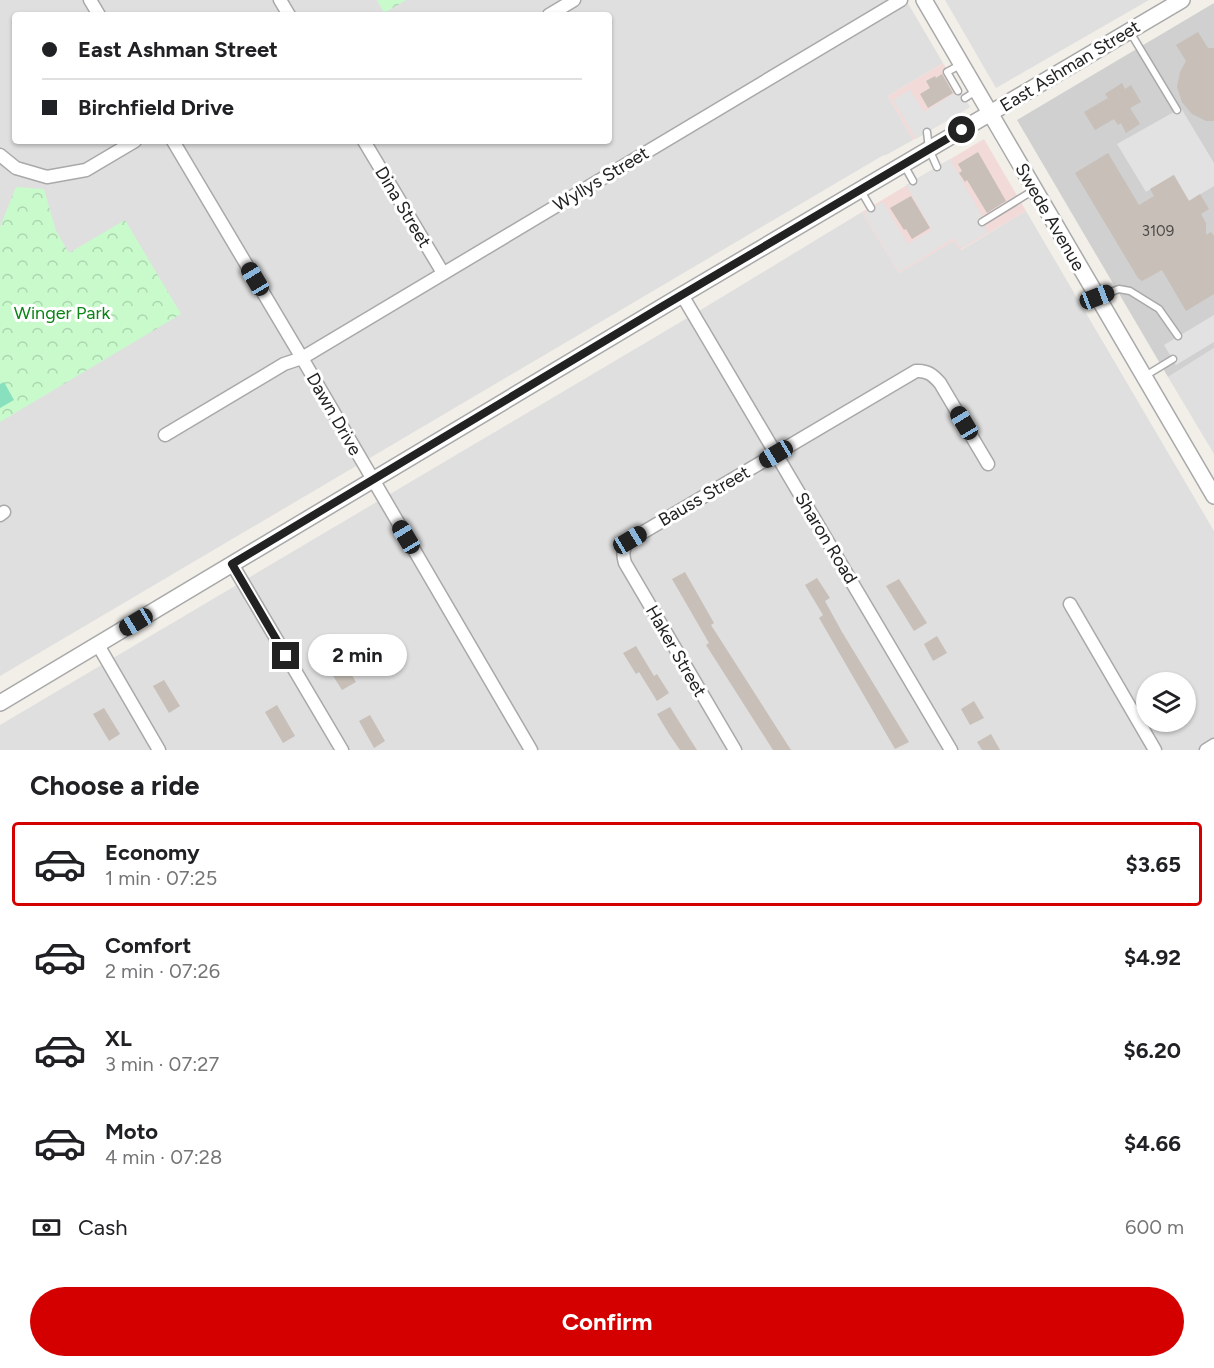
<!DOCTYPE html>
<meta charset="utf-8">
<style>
body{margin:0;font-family:Figtree,sans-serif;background:#f6f6f6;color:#202124;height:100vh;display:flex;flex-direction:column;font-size:22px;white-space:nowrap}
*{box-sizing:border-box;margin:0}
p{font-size:20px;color:#757577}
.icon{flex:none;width:33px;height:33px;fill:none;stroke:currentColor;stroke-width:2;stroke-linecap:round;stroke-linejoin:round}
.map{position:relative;height:750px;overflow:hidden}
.panel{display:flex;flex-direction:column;background:#fff;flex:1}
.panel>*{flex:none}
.hud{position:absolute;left:12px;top:12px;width:600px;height:132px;border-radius:6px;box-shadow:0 2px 4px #0004;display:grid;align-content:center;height:132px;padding:0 30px;background:#fff}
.buttons{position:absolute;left:1136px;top:672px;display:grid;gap:12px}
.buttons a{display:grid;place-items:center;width:60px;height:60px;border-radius:50%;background:#fff;box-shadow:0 2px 4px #0004;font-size:30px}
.end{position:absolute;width:27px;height:27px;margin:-14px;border:8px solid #222;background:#fff;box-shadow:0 0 0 3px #fff}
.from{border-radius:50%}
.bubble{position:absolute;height:42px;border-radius:21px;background:#fff;box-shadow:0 2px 4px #0004;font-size:20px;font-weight:700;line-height:42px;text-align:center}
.car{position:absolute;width:18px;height:36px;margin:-18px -9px;border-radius:8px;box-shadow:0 0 4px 2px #0007;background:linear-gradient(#222 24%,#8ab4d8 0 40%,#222 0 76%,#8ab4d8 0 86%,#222 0)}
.hud b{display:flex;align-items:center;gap:21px;height:57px;font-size:22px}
.hud b+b{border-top:2px solid #e0e0e0}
.hud i{width:15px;height:15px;background:#202124}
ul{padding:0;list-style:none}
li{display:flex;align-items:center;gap:18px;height:84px;margin:0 12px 9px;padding:0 18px;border:3px solid transparent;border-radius:6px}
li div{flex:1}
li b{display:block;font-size:22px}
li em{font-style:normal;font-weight:700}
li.current{border-color:#d40000}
li>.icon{width:54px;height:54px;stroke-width:1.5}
h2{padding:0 30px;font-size:27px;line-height:72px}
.pay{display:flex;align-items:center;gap:15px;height:66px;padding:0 30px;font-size:22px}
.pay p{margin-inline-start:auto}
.action{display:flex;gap:12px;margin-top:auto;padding:12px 30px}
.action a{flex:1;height:69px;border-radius:36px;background:#d40000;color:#fff;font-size:24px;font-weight:700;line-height:69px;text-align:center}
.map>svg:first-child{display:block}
.residential{fill:#e0dfdf;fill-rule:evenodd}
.commercial{fill:#f2dad9}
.religious{fill:#d0d0d0}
.park{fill:url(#park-crowns)}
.pitch{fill:#88e0be}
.parking{fill:#e2e2e2}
.building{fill:#c7bfb8}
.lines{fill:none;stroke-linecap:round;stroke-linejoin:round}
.service-casing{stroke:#a9a9a9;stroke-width:9}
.minor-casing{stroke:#a9a9a9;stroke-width:15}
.tertiary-casing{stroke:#a9a9a9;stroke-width:18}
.service{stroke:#fff;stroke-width:6}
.minor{stroke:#fff;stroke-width:12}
.tertiary{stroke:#fff;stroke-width:15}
.route{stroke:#222;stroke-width:8}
.labels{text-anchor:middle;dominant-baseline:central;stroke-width:6;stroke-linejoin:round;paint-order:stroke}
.number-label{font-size:15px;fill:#4b4948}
.street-label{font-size:18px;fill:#222;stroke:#fff}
.park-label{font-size:18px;fill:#0c8416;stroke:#fff}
</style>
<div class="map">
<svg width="1214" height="750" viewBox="0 0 1214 750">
<defs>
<pattern id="park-crowns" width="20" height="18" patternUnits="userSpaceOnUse" patternTransform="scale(1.5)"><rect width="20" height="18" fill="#c8facc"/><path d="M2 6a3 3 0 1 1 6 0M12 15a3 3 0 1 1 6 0" fill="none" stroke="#acd6af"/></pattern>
</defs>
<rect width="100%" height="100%" fill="#f2efe9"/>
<!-- residential -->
<g class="residential">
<path d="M 0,0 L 906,0 L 943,63 L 888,96 L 913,140 L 888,154 L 882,156 L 0,676 ZM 15,15 L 609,15 L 609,141 L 15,141 Z"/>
<path d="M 945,0 L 1149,0 L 996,88 Z"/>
<path d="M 1026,211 L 1214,531 L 1214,750 L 0,750 L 0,725 L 694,314 L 862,212 L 899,273 L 955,240 L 961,250 ZM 1146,682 L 1185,682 L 1185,722 L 1146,722 Z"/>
<path d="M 1214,348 L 1214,454 L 1168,377 Z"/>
</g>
<!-- commercial -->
<g class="commercial">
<path d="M 943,63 L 970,107 L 913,140 L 888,96 Z"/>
<path d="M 984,139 L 1026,211 L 960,250 L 954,241 L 899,273 L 862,212 Z"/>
</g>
<!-- religious -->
<path class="religious" d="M 1214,3 L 1214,348 L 1168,377 L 1017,120 Z"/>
<!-- park -->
<g class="park">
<path d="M 377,0 L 406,0 L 384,13 Z"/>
<path d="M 16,187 L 44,189 L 56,231 L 69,253 L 125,220 L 181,314 L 0,422 L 0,227 Z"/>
</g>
<!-- pitch -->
<path class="pitch" d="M 4,382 L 14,400 L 0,408 L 0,384 Z"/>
<!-- parking -->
<g class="parking">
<path d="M 910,90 L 924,112 L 960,90 L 970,107 L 916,139 L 893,100 Z"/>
<path d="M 1181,108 L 1214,163 L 1214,186 L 1189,201 L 1173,175 L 1146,192 L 1117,144 Z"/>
<path d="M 950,159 L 982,216 L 980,218 L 988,232 L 961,248 L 954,238 L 899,272 L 864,213 L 883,202 L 908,244 L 932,230 L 906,185 Z"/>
<path d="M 1214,315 L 1214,342 L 1176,365 L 1164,345 Z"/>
</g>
<!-- building -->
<g class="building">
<path d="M 1198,32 L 1208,48 L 1214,48 L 1214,121 L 1206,121 L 1192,114 L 1182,102 L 1177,87 L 1180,72 L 1186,61 L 1176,45 Z"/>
<path d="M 942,74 L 953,93 L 928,108 L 920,94 L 930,88 L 926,81 L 935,76 L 936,78 Z"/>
<path d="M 1122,83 L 1125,89 L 1131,85 L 1141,102 L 1130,108 L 1140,124 L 1126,133 L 1121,123 L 1118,125 L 1114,119 L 1095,130 L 1084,112 L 1108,98 L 1105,94 Z"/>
<path d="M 978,152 L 1006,201 L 987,213 L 967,180 L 965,182 L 959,173 L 962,171 L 958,164 Z"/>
<path d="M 1108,153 L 1139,205 L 1154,196 L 1150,189 L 1174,175 L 1189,201 L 1200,194 L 1209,209 L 1201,214 L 1206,223 L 1206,235 L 1211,232 L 1214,236 L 1214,294 L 1186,311 L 1162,270 L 1142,281 L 1138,278 L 1075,173 Z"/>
<path d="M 911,196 L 930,228 L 912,239 L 906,229 L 904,230 L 890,208 Z"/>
<path d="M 685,572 L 714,623 L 711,625 L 791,750 L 773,750 L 706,645 L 709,643 L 672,579 Z"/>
<path d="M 817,578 L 830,598 L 825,601 L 842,632 L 909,742 L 895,749 L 819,618 L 823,615 L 805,585 Z"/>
<path d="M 899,579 L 927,623 L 914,631 L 886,586 Z"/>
<path d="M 937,636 L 947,653 L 933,661 L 924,644 Z"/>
<path d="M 636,646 L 654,676 L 657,674 L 669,693 L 657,701 L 639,672 L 636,674 L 623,653 Z"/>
<path d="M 344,662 L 356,682 L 342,690 L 330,671 Z"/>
<path d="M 164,680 L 180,706 L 169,713 L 153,686 Z"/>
<path d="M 974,701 L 984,718 L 970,725 L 961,709 Z"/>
<path d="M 277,705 L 295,736 L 283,743 L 265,712 Z"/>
<path d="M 670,707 L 688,736 L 697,750 L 680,750 L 669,734 L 657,714 Z"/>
<path d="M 104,708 L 120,734 L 109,741 L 93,714 Z"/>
<path d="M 370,715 L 385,741 L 374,748 L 359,721 Z"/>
<path d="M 991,734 L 1000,750 L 982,750 L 977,742 Z"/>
</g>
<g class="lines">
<!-- service casing -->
<g class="service-casing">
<g id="service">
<path d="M 1130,32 L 1177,110"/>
<path d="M 958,91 L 947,72 L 960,65"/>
<path d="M 965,98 L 976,91"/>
<path d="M 927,132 L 929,149 L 937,167"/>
<path d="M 904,165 L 913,181"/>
<path d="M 861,191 L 871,208"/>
<path d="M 982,222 L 1034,190"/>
<path d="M 1098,297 L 1119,289 L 1130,291 L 1159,309 L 1178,336"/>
<path d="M 1145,376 L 1173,359"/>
</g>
</g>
<!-- minor casing -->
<g class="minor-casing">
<g id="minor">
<path d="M 90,0 L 99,15"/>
<path d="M 280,0 L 289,15"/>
<path d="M 549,15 L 574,0"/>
<path d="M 173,141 L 302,358 L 531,750"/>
<path d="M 364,141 L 443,273"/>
<path d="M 0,155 L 16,168 L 47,177 L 86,170 L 135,141"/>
<path d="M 682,295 L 951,750"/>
<path d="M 165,435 L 284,364 L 302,358 L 901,0"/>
<path d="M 0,515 L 4,512"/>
<path d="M 232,564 L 342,750"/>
<path d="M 1070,604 L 1155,750"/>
<path d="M 98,645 L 159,750"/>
<path d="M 735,750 L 625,563 C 622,553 623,547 630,540 L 916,371 C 927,370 933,375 940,383 L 988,464"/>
<path d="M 1206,750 L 1214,745"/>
</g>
</g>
<!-- tertiary casing -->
<g class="tertiary-casing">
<g id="tertiary">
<path d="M 924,0 L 1214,496"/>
<path d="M 0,703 L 682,295 L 1182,0"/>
</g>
</g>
<!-- service -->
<use href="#service" class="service"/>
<!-- minor -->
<use href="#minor" class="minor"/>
<!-- tertiary -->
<use href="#tertiary" class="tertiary"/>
</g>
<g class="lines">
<!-- route -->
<path class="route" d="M 286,656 L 232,564 L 663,306 L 962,130"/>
</g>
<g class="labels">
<!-- number labels -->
<g class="number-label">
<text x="1158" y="231">3109</text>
</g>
<!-- street labels -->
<g class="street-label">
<text transform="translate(1070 66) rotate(-31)">East Ashman Street</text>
<text transform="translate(601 179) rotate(-31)">Wyllys Street</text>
<text transform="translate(403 207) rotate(59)">Dina Street</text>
<text transform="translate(1050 217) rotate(60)">Swede Avenue</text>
<text transform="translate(334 414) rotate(60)">Dawn Drive</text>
<text transform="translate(704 496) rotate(-30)">Bauss Street</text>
<text transform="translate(826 538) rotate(59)">Sharon Road</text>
<text transform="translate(676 651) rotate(60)">Haker Street</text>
</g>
<!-- park labels -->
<g class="park-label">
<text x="62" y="313">Winger Park</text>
</g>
</g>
</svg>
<div class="buttons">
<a><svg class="icon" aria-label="layers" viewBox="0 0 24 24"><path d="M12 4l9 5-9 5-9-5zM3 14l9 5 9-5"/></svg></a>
</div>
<i class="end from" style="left:962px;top:130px"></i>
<i class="end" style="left:286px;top:656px"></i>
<div class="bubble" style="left:308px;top:634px;width:99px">2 min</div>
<i class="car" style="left:255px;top:279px;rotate:329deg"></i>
<i class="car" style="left:1097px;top:297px;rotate:69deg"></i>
<i class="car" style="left:964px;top:423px;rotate:329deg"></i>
<i class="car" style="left:776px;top:454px;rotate:239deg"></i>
<i class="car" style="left:406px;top:537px;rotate:329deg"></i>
<i class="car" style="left:630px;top:540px;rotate:59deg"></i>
<i class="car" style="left:136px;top:622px;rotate:239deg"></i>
<div class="hud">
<b><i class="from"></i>East Ashman Street</b>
<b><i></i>Birchfield Drive</b>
</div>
</div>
<section class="panel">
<h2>Choose a ride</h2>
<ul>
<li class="current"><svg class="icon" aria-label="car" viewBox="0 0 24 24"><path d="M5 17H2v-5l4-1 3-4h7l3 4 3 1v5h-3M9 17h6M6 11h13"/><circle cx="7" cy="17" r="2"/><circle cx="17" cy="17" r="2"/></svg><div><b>Economy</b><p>1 min · 07:25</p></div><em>$3.65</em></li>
<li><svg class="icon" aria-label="car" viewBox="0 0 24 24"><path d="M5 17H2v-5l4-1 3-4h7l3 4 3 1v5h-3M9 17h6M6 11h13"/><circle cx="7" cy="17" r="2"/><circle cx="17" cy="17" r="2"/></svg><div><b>Comfort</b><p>2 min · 07:26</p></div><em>$4.92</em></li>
<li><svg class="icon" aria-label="car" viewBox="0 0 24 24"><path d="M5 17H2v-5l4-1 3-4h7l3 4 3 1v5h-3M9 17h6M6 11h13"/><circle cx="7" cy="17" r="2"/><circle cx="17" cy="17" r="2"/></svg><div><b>XL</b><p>3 min · 07:27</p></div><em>$6.20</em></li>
<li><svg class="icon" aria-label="car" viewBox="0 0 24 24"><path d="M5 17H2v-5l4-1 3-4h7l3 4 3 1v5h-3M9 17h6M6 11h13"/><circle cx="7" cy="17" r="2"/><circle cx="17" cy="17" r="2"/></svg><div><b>Moto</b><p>4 min · 07:28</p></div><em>$4.66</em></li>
</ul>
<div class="pay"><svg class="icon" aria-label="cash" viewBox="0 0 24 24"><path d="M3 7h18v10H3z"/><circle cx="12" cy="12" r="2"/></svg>Cash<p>600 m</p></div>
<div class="action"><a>Confirm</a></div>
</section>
